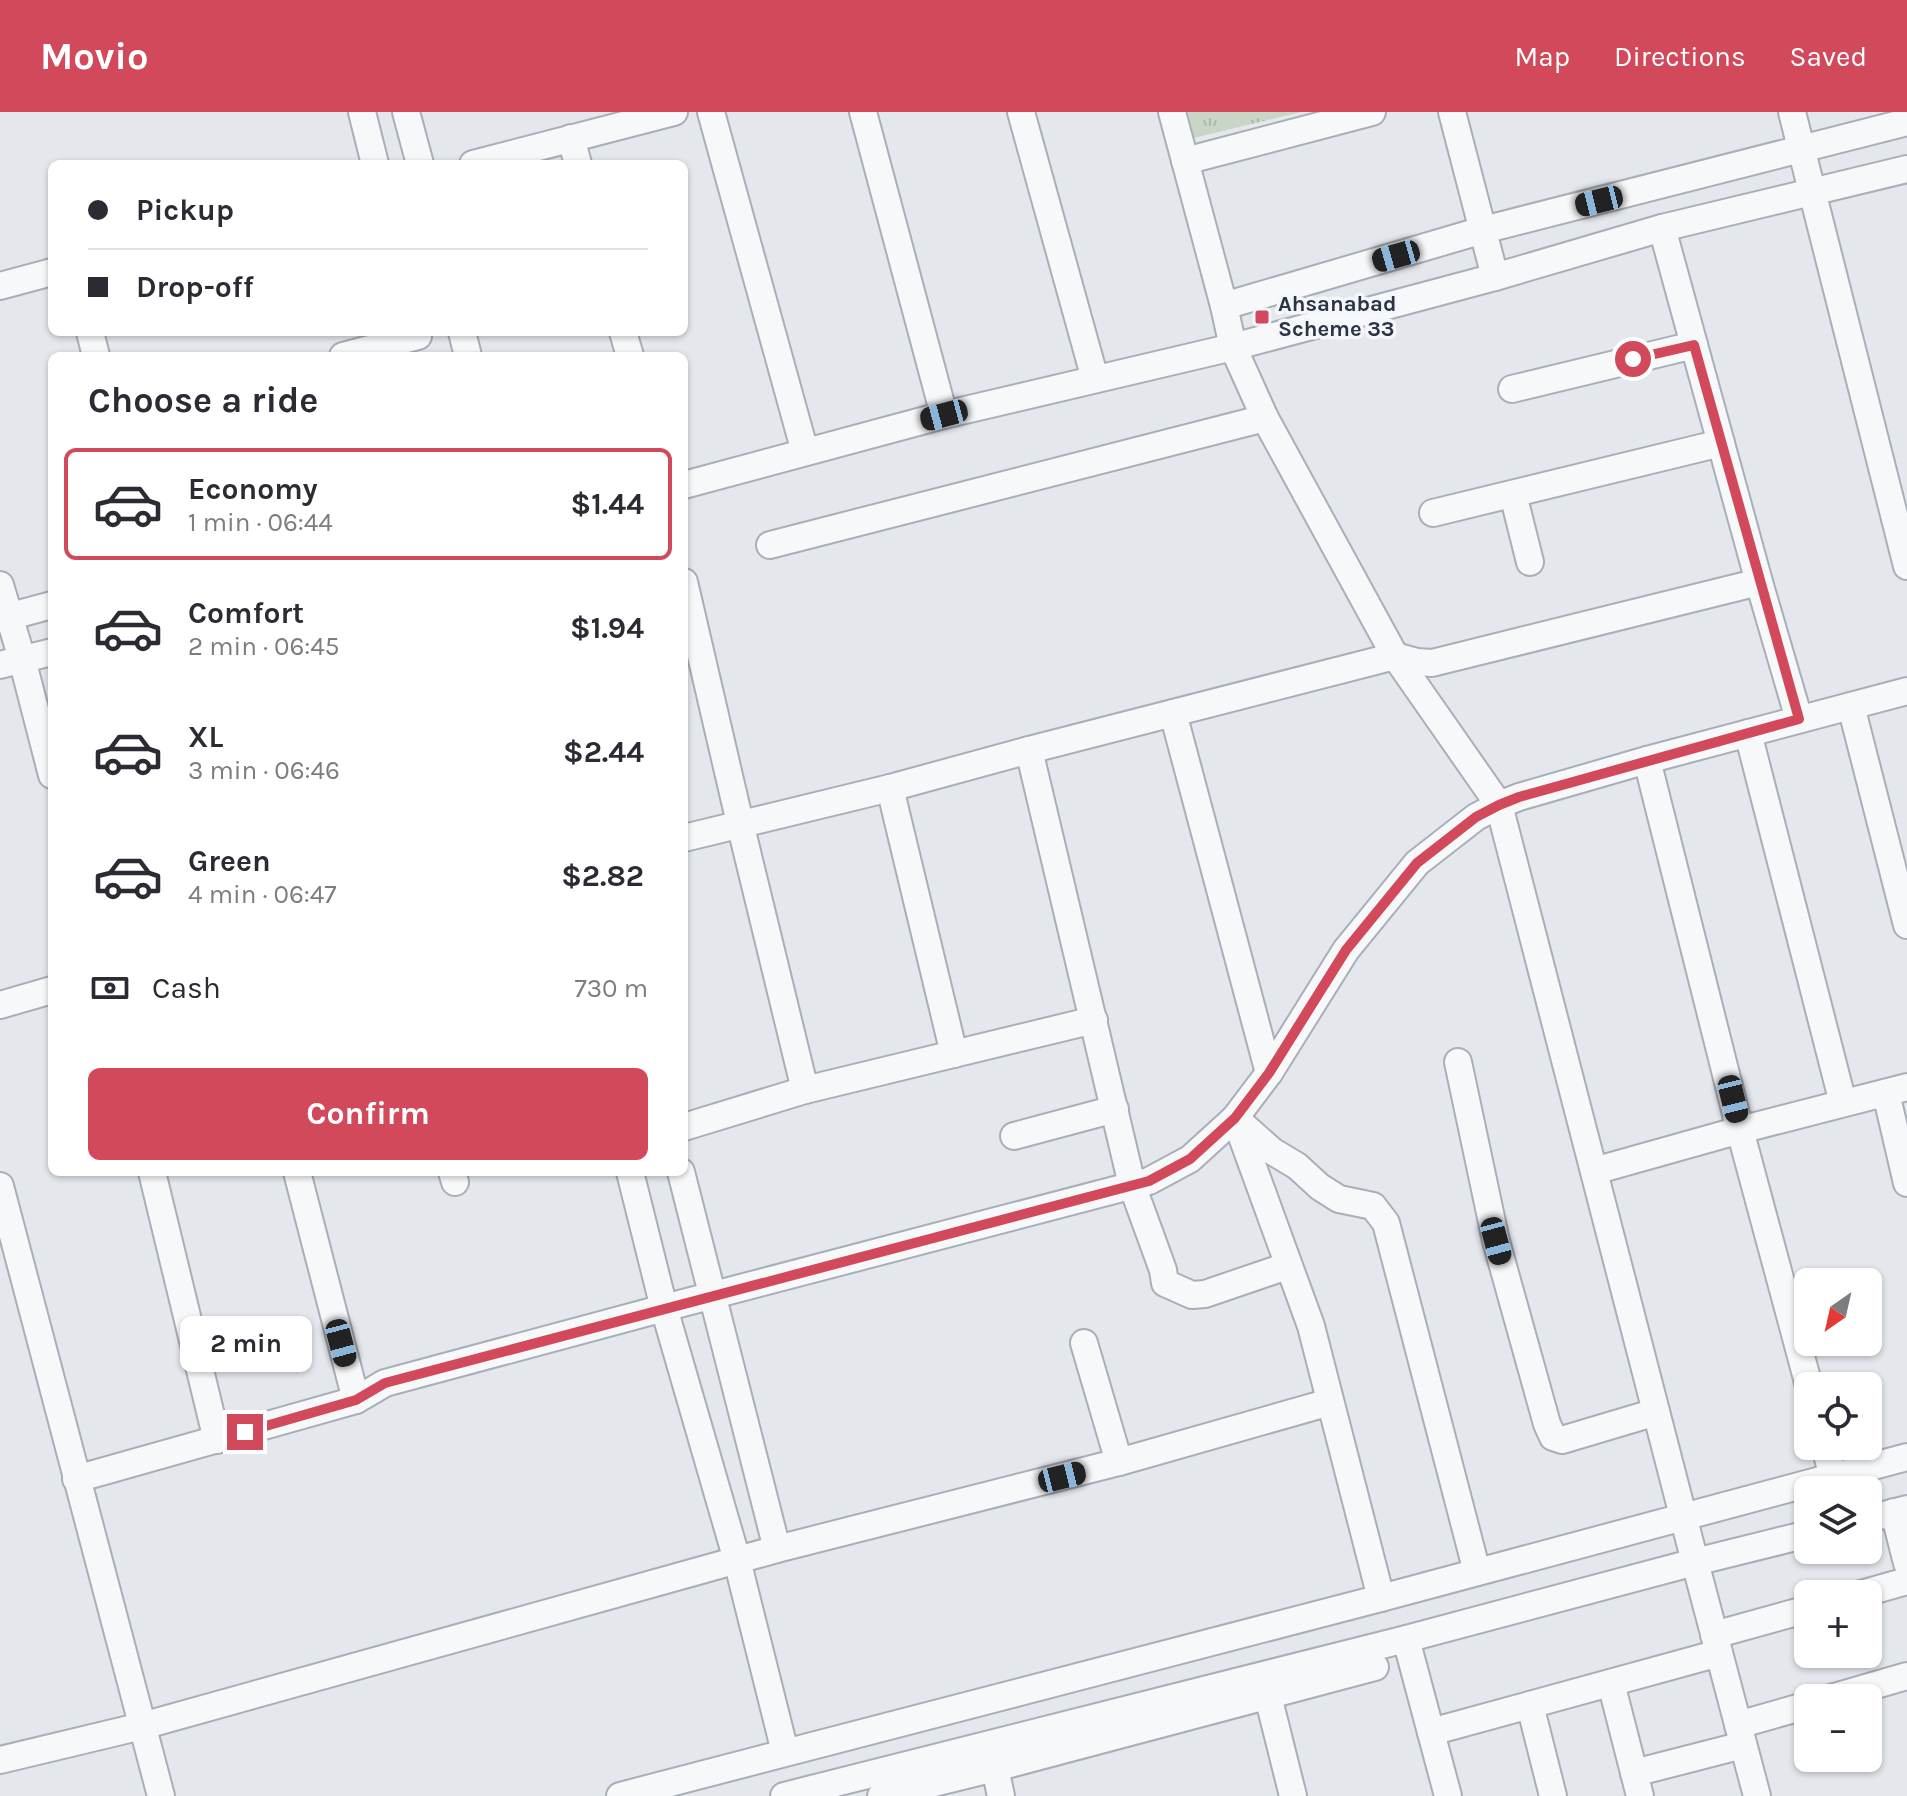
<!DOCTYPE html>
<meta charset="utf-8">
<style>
body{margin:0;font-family:Karla,sans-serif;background:#f2f2f3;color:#2b2b33;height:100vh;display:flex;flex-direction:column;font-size:30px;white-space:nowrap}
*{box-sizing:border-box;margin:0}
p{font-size:26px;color:#7c7c81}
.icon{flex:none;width:44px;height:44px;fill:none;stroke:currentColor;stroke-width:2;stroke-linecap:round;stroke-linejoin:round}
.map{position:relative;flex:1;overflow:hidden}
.side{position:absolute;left:48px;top:240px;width:640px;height:824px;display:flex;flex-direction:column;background:#fff;border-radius:12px;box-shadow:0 2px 6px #0004}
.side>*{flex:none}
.guide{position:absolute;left:48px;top:48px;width:640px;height:176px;border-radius:12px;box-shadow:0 2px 6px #0004;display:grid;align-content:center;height:176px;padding:0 40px;background:#fff}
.needle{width:52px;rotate:214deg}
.tools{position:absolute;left:1794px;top:1156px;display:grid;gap:16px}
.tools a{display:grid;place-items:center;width:88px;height:88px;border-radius:12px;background:#fff;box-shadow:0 2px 6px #0004;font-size:40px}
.end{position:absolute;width:36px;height:36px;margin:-18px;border:10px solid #d1495b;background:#fff;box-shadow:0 0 0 4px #fff}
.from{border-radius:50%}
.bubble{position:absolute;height:56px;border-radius:12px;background:#fff;box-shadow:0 2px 6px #0004;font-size:26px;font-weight:700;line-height:56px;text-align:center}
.car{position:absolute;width:24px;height:48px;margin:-24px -12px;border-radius:10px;box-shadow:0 0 6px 2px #0007;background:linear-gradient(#222 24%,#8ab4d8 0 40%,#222 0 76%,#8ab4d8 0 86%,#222 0)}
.guide b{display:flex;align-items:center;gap:28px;height:76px;font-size:30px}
.guide b+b{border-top:2px solid #e1e1e2}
.guide i{width:20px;height:20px;background:#2b2b33}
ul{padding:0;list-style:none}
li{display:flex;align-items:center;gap:24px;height:112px;margin:0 16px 12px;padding:0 24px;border:4px solid transparent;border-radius:12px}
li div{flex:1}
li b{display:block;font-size:30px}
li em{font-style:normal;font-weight:700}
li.active{border-color:#d1495b}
li>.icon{width:72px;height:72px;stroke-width:1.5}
h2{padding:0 40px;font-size:36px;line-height:96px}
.pay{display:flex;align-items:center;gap:20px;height:88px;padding:0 40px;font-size:30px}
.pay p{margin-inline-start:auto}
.button{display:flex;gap:16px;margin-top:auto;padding:16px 40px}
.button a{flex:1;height:92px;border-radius:12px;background:#d1495b;color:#fff;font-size:32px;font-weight:700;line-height:92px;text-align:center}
header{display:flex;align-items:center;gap:48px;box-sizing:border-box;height:112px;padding:0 40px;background:#d1495b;color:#fff}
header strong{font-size:38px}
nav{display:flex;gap:44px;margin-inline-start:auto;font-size:28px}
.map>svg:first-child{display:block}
.park{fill:url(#park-tufts)}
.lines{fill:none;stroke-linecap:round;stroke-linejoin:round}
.minor-casing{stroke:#a9aeb7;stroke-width:30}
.minor{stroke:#f7f8fa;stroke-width:26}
.route{stroke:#d1495b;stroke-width:10}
.poi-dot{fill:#d1495b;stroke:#f4f6f9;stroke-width:3}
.labels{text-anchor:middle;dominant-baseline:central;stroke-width:7;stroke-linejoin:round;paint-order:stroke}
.poi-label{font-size:22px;font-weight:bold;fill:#2b3445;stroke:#f4f6f9;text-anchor:start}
</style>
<header>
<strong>Movio</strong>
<nav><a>Map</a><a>Directions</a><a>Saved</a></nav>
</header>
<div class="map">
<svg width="1907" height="1684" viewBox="0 0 1907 1684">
<defs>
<pattern id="park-tufts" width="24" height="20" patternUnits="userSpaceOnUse" patternTransform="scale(2)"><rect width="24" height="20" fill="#c9d6c5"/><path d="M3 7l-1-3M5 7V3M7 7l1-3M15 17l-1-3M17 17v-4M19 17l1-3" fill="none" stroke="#adb8ab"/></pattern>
</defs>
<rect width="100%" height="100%" fill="#e4e7ec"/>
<!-- park -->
<path class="park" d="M 1188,0 L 1301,0 L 1194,26 Z"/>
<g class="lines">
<!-- minor casing -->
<g class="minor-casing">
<g id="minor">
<path d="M 362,0 L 375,52"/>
<path d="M 406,0 L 420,52"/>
<path d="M 711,0 L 805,340"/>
<path d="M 863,0 L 944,303"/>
<path d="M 1021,0 L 1095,267"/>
<path d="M 1172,0 L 1224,194 L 1233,235 L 1265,306 L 1395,544 L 1499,693 L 1695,1450 L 1757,1684"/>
<path d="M 1452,0 L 1495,165"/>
<path d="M 1792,0 L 1907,454"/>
<path d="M 571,26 L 578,52"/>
<path d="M 1185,49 L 1372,0"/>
<path d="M 473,52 L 674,0"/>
<path d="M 1662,116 L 1759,470 L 1799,607"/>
<path d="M 0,174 L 52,160"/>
<path d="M 1224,194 L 1483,118 L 1907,10"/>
<path d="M 90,220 L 96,244"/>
<path d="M 462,220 L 468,244"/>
<path d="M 623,220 L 630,244"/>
<path d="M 343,244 L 418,224"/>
<path d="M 1512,277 L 1694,233"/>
<path d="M 684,373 L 944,303 L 1233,235 L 1495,165 L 1662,116 L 1907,57"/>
<path d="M 1513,382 L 1530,450"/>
<path d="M 1433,401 L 1721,331"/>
<path d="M 770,433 L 1265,306"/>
<path d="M 684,470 L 740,711 L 805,978"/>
<path d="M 0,473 L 22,547 L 52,663"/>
<path d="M 0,507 L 52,493"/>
<path d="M 0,553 L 52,540"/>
<path d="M 1851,594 L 1907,813"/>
<path d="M 1173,601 L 1269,961"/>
<path d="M 1748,621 L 1843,991"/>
<path d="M 1029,638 L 1132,1073 L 1163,1158 L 1165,1171 L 1192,1183 L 1205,1182 L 1287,1154"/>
<path d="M 1647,648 L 1740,1018 L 1809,1274"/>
<path d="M 890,676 L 954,942"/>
<path d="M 684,726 L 890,676 L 1029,638 L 1395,544 L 1417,550 L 1432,551 L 1759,470"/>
<path d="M 0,893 L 52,878"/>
<path d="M 1458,950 L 1496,1129 L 1547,1312 L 1553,1325 L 1562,1328 L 1656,1300"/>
<path d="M 1886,981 L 1907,1071"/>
<path d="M 1235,1006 L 1272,1039 L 1297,1054 L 1320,1075 L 1339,1087 L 1373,1094 L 1386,1111 L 1477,1460"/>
<path d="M 1237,1011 L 1311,1214 L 1381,1486"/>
<path d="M 684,1015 L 805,978 L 1094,908"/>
<path d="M 1014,1024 L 1115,997"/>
<path d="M 1594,1059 L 1740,1018 L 1907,975"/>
<path d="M 152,1060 L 217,1328"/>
<path d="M 297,1060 L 356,1288"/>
<path d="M 452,1060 L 455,1070"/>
<path d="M 630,1060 L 664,1196 L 1149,1069 L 1190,1047 L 1235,1006 L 1269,961 L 1346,838 L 1417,751 L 1476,705 L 1499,693 L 1519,685 L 1647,648 L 1907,579"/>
<path d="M 0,1074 L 161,1684"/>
<path d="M 1084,1231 L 1119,1350"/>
<path d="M 1825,1334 L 1836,1378"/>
<path d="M 76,1367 L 356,1288 L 385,1271 L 664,1196 L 737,1448 L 785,1640"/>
<path d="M 1894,1400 L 1907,1451"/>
<path d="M 1868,1407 L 1907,1397"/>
<path d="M 777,1437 L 1119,1350 L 1330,1290"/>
<path d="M 1861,1482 L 1907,1469"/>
<path d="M 1714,1523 L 1808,1497"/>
<path d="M 1406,1527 L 1448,1684"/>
<path d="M 1611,1571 L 1640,1684"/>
<path d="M 1268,1584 L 1293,1684"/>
<path d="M 1831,1586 L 1907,1564"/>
<path d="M 1530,1593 L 1553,1684"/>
<path d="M 1738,1613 L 1808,1593"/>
<path d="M 1431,1620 L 1719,1541"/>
<path d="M 0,1648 L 142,1614 L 777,1437 L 681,1060"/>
<path d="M 995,1656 L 1001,1684"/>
<path d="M 1634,1661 L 1743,1633"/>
<path d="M 620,1684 L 1381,1486 L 1907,1345"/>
<path d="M 784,1684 L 1406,1527 L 1695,1450 L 1808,1422"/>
<path d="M 881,1684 L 995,1656 L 1375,1555"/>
</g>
</g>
<!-- minor -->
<use href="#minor" class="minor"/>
</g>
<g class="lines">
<!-- route -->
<path class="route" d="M 245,1320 L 356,1288 L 385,1271 L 1149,1069 L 1190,1047 L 1235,1006 L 1269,961 L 1346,838 L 1417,751 L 1476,705 L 1499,693 L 1519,685 L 1799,607 L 1694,233 L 1633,247"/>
</g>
<!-- markers -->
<rect class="poi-dot" x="1254" y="197" width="16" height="16" rx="4"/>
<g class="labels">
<!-- poi labels -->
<g class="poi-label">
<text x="1278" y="192">Ahsanabad<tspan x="1278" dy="25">Scheme 33</tspan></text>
</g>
</g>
</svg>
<div class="tools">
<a><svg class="needle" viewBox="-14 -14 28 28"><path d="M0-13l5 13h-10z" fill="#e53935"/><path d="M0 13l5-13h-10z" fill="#7c7c81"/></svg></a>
<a><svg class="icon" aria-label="locate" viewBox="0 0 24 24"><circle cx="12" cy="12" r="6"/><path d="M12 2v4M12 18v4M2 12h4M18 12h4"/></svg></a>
<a><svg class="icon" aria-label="layers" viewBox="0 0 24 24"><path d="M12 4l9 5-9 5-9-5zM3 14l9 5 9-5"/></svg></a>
<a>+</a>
<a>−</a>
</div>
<i class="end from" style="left:1633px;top:247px"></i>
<i class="end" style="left:245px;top:1320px"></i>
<div class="bubble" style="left:180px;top:1204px;width:132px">2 min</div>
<i class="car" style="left:1599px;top:89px;rotate:256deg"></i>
<i class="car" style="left:1396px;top:144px;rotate:254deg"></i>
<i class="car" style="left:944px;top:303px;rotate:255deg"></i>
<i class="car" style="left:1733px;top:987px;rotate:166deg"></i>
<i class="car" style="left:1496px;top:1129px;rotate:165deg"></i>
<i class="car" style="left:341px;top:1231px;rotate:165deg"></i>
<i class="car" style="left:1062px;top:1365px;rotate:76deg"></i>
<div class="guide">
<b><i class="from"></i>Pickup</b>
<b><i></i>Drop-off</b>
</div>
<section class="side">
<h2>Choose a ride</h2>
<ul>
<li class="active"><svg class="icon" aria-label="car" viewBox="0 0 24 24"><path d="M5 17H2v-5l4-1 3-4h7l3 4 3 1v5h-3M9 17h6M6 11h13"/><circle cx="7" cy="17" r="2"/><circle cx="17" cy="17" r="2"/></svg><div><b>Economy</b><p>1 min · 06:44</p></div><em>$1.44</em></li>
<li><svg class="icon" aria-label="car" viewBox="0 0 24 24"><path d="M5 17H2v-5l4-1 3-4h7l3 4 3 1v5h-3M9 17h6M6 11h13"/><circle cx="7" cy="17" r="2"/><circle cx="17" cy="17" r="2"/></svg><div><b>Comfort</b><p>2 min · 06:45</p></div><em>$1.94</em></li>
<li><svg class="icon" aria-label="car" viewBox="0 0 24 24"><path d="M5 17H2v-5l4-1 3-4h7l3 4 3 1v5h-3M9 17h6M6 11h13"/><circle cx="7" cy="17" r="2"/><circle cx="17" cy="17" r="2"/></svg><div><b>XL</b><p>3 min · 06:46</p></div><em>$2.44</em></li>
<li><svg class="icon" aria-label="car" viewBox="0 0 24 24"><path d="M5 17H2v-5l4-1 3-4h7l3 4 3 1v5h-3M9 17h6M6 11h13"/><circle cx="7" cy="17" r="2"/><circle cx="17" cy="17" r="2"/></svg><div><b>Green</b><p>4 min · 06:47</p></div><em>$2.82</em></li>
</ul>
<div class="pay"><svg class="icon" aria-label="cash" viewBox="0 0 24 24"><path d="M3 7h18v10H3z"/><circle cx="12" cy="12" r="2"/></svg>Cash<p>730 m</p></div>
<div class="button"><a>Confirm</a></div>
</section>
</div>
